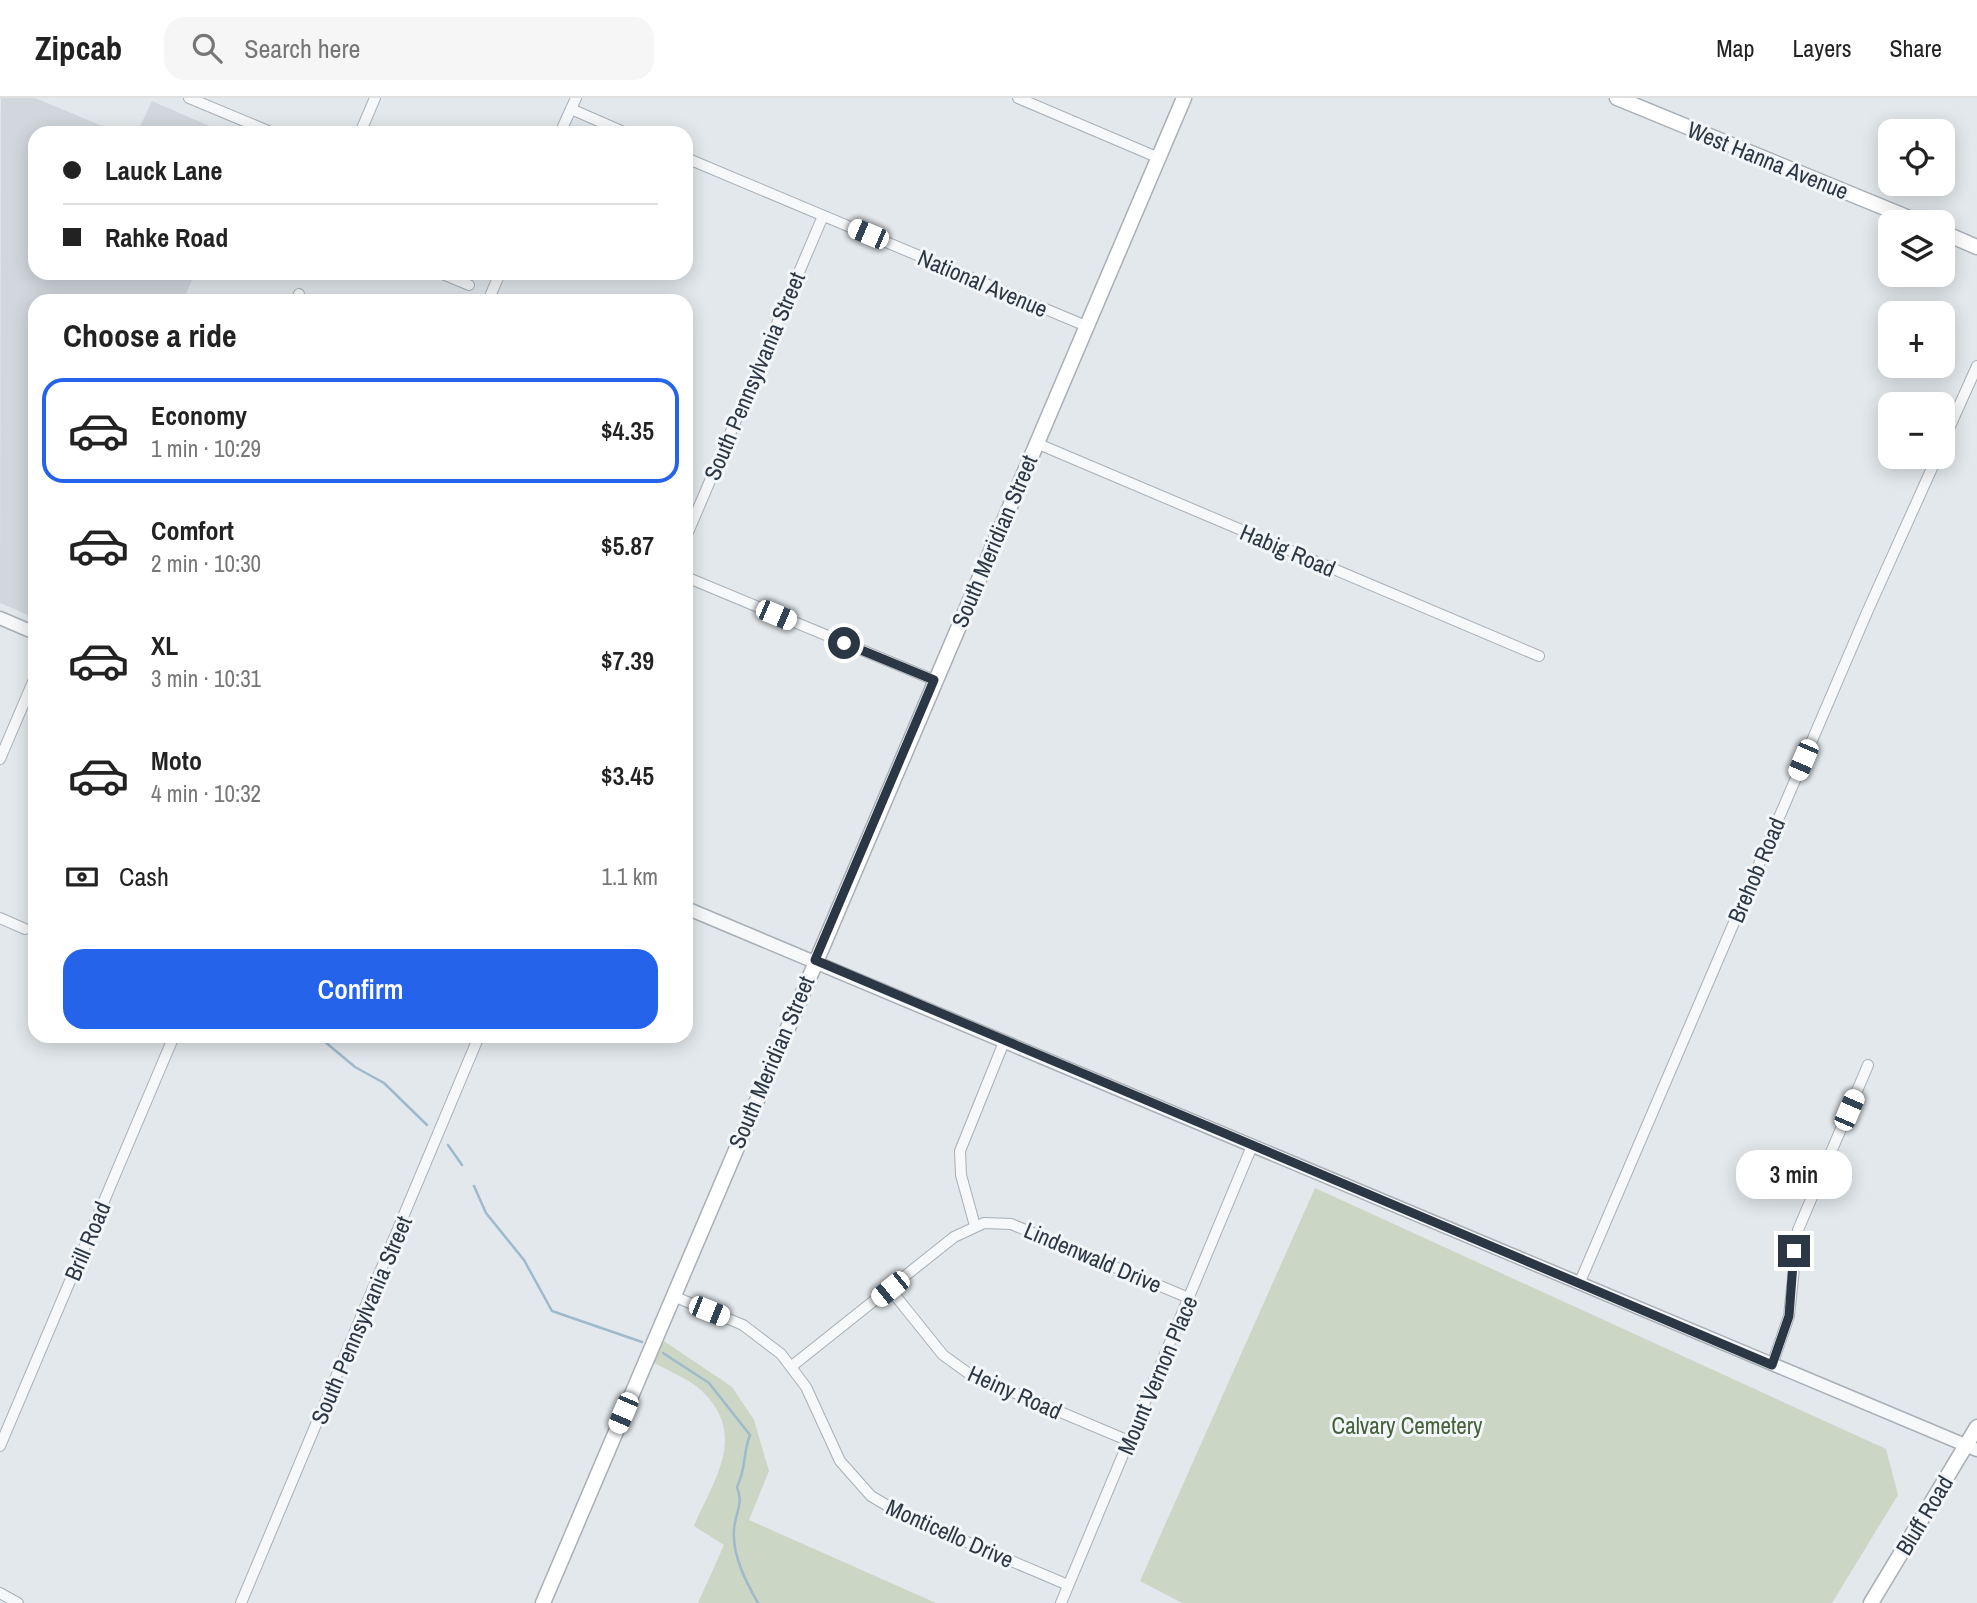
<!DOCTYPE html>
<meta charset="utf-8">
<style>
body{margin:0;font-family:"Archivo Narrow",sans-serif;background:#f6f6f6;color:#222;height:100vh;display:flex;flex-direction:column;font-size:26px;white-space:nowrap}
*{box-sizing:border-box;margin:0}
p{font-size:23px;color:#767676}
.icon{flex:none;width:38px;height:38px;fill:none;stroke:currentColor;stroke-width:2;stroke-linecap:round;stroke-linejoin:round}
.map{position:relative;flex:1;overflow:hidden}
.side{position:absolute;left:28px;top:196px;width:665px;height:749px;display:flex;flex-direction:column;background:#fff;border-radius:21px;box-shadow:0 4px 18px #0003}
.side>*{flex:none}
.guide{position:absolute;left:28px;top:28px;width:665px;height:154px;border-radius:21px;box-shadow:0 4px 18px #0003;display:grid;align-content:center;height:154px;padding:0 35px;background:#fff}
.buttons{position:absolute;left:1878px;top:21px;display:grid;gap:14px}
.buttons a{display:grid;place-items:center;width:77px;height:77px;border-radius:14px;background:#fff;box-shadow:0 4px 18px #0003;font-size:35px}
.end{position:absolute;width:32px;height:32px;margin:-16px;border:9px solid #2b3744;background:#fff;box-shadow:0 0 0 4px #fff}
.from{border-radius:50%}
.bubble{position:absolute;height:49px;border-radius:21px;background:#fff;box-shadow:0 4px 18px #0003;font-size:23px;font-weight:600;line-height:49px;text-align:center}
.car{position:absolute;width:21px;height:42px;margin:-21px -10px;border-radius:9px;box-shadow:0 0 5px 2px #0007;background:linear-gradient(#fff 24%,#345 0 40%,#fff 0 76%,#345 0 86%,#fff 0)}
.guide b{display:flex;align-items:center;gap:24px;height:66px;font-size:26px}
.guide b+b{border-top:2px solid #e0e0e0}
.guide i{width:18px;height:18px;background:#222}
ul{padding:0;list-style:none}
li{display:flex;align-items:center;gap:21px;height:105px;margin:0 14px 10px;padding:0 21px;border:4px solid transparent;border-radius:21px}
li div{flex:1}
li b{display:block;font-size:26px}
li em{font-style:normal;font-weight:600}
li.selected{border-color:#2563eb}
li>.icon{width:63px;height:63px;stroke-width:1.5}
h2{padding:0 35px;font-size:32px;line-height:84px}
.pay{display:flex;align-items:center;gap:18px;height:77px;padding:0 35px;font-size:26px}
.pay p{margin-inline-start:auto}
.primary-button{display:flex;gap:14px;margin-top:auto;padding:14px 35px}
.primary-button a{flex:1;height:80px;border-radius:21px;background:#2563eb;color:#fff;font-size:28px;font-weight:600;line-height:80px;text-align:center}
header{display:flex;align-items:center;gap:42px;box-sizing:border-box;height:98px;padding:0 35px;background:#fff;border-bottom:2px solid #e0e0e0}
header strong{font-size:33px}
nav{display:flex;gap:38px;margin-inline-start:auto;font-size:24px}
.search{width:490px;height:63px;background:#f6f6f6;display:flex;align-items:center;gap:18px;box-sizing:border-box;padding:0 24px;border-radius:21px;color:#767676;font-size:26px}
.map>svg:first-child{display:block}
.built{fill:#d1d7dd}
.green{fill:#cbd6c4}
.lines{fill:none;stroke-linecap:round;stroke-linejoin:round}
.stream{stroke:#9ebacc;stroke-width:2.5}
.minor-casing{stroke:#a8afb6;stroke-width:12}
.tertiary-casing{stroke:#a8afb6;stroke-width:15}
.secondary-casing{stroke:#a8afb6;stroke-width:17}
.minor{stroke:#f6f8fa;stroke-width:10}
.tertiary{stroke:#f6f8fa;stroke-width:12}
.secondary{stroke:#fff;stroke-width:14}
.route{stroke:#2b3744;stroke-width:9}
.labels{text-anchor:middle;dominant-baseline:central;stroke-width:6;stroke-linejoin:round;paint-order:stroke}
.street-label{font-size:23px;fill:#2b3744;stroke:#f3f6f9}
.park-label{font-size:23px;fill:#446038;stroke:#f3f6f9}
</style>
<header>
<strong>Zipcab</strong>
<div class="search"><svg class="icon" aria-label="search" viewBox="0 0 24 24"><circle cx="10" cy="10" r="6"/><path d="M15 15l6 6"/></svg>Search here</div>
<nav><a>Map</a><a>Layers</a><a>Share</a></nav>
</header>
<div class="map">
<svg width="1977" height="1505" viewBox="0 0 1977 1505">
<rect width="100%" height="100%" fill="#e3e8ec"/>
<!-- built -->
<g class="built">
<path d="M 1,0 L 35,0 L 119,35 L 35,35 L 35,175 L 195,175 L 183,203 L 35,203 L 35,520 L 0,505 Z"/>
<path d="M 152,3 L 184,17 L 226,35 L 137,35 Z"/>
</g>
<!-- green -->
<g class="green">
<path d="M 1315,1090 L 1886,1351 L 1898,1397 L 1832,1505 L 1182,1505 L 1140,1483 Z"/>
<path d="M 661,1241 L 732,1289 L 754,1322 L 769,1373 L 749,1422 L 936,1505 L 698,1505 L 724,1447 L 694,1428 C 715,1379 748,1337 701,1292 C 689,1281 669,1273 654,1265 Z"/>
</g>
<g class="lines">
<!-- stream -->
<g class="stream">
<path d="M 318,938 L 355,969 L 384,985 L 427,1027"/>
<path d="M 448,1047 L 462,1067"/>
<path d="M 474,1088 L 486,1115 L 524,1162 L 552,1213 L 642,1244"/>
<path d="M 663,1255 L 709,1285 L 750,1337 C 742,1358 747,1368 737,1389 C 744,1407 735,1414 734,1432 C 732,1457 746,1484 758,1505"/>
</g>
<!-- minor casing -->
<g class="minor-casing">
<g id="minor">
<path d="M 189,0 L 273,35"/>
<path d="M 1018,0 L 1159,60"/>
<path d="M 571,11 L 626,35"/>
<path d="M 360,35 L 375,0"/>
<path d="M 560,35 L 576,0"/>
<path d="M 686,60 L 1086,228"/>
<path d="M 440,175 L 469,187"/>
<path d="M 296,203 L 299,196"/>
<path d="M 488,203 L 500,175"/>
<path d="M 1036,345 L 1539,558"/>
<path d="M 1942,346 L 1977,268"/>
<path d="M 686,439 L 823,118"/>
<path d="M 686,479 L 934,582"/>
<path d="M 0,661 L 35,579"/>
<path d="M 0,820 L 25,831"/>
<path d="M 975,1128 L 961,1077 L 960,1053 L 1004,944"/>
<path d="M 1579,1186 L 1868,512 L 1937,359"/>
<path d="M 890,1191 L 943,1257 L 968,1275 L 1129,1343"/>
<path d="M 673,1198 L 743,1227 L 781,1256 L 806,1289 L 840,1363 L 871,1398 L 903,1417 L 1068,1487"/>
<path d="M 1772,1267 L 1789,1218 L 1798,1132 L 1868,967"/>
<path d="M 792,1268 L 954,1139 L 984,1125 L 1011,1126 L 1189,1200"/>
<path d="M 0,1348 L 174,938"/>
<path d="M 0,1495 L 18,1505"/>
<path d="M 241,1505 L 479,938"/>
<path d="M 1061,1505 L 1252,1048"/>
</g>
</g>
<!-- tertiary casing -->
<g class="tertiary-casing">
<g id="tertiary">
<path d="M 0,520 L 35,535"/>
<path d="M 686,810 L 1977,1352"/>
</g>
</g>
<!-- secondary casing -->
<g class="secondary-casing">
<g id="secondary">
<path d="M 1617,0 L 1919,124"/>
<path d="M 1942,134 L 1977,149"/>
<path d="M 543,1505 L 1184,0"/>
<path d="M 1871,1505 L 1977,1329"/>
</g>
</g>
<!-- minor -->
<use href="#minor" class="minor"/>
<!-- tertiary -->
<use href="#tertiary" class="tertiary"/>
<!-- secondary -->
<use href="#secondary" class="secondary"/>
</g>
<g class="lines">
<!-- route -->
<path class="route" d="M 844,545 L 934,582 L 815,862 L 1772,1267 L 1789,1218 L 1794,1153"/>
</g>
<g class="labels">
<!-- street labels -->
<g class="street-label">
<text transform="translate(1768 62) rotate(22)">West Hanna Avenue</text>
<text transform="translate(983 185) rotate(23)">National Avenue</text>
<text transform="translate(754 278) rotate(-67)">South Pennsylvania Street</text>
<text transform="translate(994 443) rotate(-67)">South Meridian Street</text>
<text transform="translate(1288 452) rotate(23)">Habig Road</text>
<text transform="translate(1756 772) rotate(-67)">Brehob Road</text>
<text transform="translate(771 964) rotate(-67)">South Meridian Street</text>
<text transform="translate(87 1143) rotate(-67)">Brill Road</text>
<text transform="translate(1093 1159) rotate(23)">Lindenwald Drive</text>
<text transform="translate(361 1222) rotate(-67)">South Pennsylvania Street</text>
<text transform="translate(1157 1277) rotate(-67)">Mount Vernon Place</text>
<text transform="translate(1015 1294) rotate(24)">Heiny Road</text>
<text transform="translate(1924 1417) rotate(-59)">Bluff Road</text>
<text transform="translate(950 1435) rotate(24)">Monticello Drive</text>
</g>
<!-- park labels -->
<g class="park-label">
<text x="1407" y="1327">Calvary Cemetery</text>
</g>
</g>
</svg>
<div class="buttons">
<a><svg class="icon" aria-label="locate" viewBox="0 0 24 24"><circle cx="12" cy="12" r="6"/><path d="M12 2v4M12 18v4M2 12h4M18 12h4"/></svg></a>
<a><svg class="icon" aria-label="layers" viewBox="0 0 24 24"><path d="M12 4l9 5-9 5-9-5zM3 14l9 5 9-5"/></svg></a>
<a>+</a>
<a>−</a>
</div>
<i class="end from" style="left:844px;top:545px"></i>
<i class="end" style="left:1794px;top:1153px"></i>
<div class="bubble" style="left:1736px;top:1052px;width:116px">3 min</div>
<i class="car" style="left:868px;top:136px;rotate:293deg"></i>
<i class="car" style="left:776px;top:517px;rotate:113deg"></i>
<i class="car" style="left:1803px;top:662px;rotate:203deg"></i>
<i class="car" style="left:1849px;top:1012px;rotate:23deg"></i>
<i class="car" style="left:890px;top:1191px;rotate:231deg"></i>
<i class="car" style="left:709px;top:1213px;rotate:112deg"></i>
<i class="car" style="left:623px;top:1315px;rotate:203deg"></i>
<div class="guide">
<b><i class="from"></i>Lauck Lane</b>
<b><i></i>Rahke Road</b>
</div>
<section class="side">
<h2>Choose a ride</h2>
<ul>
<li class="selected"><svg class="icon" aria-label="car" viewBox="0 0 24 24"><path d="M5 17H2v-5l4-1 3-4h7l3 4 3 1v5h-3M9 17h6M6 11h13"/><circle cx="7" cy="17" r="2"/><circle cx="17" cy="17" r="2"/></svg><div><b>Economy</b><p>1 min · 10:29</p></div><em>$4.35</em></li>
<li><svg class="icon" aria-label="car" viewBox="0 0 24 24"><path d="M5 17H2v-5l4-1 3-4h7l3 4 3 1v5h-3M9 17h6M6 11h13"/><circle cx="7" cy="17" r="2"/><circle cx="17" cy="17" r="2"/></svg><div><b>Comfort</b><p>2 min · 10:30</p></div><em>$5.87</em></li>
<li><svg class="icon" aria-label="car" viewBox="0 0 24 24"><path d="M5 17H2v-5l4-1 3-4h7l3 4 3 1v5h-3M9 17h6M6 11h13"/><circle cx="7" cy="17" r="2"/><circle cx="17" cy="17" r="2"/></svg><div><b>XL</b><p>3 min · 10:31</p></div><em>$7.39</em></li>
<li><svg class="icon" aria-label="car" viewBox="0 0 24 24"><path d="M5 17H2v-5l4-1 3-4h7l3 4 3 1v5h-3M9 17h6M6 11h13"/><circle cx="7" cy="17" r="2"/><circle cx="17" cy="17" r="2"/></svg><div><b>Moto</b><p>4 min · 10:32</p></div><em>$3.45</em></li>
</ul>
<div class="pay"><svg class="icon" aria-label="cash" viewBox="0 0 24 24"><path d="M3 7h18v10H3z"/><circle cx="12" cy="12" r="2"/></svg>Cash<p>1.1 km</p></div>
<div class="primary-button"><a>Confirm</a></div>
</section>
</div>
